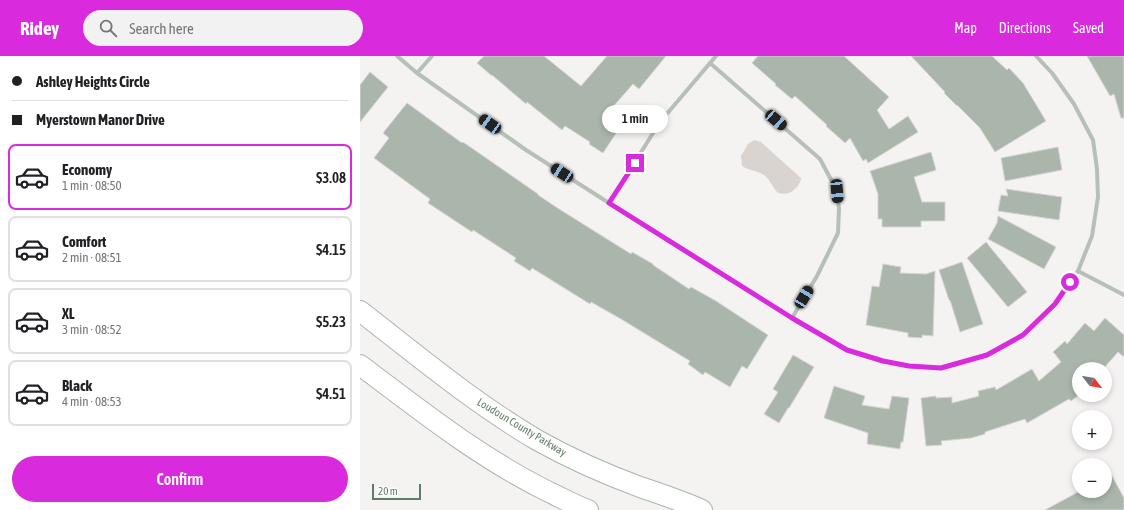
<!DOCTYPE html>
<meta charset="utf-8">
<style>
body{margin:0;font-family:"Asap Condensed",sans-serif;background:#f2f2f2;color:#202124;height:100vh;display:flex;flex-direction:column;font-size:15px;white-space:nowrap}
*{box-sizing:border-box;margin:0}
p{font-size:13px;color:#757577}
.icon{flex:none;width:22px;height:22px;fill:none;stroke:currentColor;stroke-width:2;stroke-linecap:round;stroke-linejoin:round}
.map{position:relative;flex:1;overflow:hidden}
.details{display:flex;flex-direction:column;background:#fff;width:360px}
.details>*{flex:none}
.guide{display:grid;align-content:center;height:88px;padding:0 12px;background:#fff}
.needle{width:26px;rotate:121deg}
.fabs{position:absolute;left:712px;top:306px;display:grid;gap:8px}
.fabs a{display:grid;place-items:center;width:40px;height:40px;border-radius:50%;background:#fff;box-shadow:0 2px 6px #0003;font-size:20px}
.scale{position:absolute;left:12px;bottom:10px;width:49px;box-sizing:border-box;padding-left:4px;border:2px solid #617c66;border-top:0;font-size:11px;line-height:14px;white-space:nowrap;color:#617c66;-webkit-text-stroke:3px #fff;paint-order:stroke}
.end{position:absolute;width:18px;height:18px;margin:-9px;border:5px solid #d92add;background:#fff;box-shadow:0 0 0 2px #fff}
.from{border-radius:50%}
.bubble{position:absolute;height:28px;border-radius:14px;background:#fff;box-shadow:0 2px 6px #0003;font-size:13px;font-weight:600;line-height:28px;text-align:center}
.car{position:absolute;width:12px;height:24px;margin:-12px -6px;border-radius:5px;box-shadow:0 0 3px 1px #0007;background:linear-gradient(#222 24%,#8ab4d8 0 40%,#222 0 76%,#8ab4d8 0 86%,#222 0)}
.guide b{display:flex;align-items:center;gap:14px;height:38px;font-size:15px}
.guide b+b{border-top:1px solid #e0e0e0}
.guide i{width:10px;height:10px;background:#202124}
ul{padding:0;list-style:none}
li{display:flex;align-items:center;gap:12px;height:66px;margin:0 8px 6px;padding:0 4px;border:2px solid #e0e0e0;border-radius:8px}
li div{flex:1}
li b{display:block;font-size:15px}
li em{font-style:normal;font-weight:600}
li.on{border-color:#d92add}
li>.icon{width:36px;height:36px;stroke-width:1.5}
.primary-button{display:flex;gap:8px;margin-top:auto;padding:8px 12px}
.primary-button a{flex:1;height:46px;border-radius:24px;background:#d92add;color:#fff;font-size:16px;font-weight:600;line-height:46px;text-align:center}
header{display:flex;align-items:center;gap:24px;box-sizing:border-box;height:56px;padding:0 20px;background:#d92add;color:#fff}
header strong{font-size:19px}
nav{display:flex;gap:22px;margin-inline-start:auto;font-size:14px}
.search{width:280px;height:36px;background:#f2f2f2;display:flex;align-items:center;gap:10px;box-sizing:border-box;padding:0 14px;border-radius:22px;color:#757577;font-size:15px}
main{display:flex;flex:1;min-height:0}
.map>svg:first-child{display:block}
.green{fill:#dad4d1}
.building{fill:#aab6ab;stroke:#d6d4d5}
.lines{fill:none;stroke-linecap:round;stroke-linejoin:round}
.primary-casing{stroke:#abb5ad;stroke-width:22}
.street{stroke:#b7c0b8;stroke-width:4}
.primary{stroke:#fff;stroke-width:20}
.route{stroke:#d92add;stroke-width:5}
.labels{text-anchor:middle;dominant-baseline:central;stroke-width:4;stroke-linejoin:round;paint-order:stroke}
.street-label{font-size:11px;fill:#617c66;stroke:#fff}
</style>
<header>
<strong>Ridey</strong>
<div class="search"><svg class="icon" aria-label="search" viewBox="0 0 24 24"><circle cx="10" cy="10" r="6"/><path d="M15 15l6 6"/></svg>Search here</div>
<nav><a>Map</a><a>Directions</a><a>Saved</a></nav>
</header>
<main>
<section class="details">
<div class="guide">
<b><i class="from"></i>Ashley Heights Circle</b>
<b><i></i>Myerstown Manor Drive</b>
</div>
<ul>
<li class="on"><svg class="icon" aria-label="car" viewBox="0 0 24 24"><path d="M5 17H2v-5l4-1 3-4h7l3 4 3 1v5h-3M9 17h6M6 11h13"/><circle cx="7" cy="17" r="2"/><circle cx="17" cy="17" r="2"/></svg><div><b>Economy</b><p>1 min · 08:50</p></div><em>$3.08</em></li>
<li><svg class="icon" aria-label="car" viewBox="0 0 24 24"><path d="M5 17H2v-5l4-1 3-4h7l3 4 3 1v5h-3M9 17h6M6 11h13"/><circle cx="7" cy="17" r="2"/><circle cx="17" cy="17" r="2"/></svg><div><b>Comfort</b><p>2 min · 08:51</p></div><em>$4.15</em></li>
<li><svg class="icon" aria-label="car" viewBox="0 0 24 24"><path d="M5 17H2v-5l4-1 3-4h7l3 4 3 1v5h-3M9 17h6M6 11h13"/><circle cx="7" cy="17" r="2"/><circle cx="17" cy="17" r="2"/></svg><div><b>XL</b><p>3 min · 08:52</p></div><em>$5.23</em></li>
<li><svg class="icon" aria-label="car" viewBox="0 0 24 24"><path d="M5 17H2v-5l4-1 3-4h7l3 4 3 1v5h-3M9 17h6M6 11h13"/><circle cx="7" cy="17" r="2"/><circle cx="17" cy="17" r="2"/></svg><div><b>Black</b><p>4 min · 08:53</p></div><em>$4.51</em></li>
</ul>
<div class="primary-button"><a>Confirm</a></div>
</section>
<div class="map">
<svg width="764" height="454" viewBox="0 0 764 454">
<rect width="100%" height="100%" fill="#f5f2f2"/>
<!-- green -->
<path class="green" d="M 394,84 L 401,86 L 441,122 C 441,128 434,135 429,137 C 426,138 422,138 418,137 C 413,132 410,123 404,119 C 397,114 389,115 382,110 L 381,100 L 388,88 Z"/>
<!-- building -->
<g class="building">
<path d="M 124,0 L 184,0 L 221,30 L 247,0 L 306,0 L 279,33 L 273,28 L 251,53 L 266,62 L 243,97 L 229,88 L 230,86 L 205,70 L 202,74 L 167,46 L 166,48 L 132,19 L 132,20 L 117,7 Z"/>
<path d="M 398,0 L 484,0 L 529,41 L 517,54 L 529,73 L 548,60 L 558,76 L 508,107 L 506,103 L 503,105 L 490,82 L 485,87 L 466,70 L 467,69 L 435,40 L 432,43 L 415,29 L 416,28 L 392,7 Z"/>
<path d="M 551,0 L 632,0 L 647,14 L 649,12 L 663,27 L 686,65 L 635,96 L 620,72 L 597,49 L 597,50 L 584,37 L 585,36 Z"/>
<path d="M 727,0 L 764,0 L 764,62 L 761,62 L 754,38 L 750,40 Z"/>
<path d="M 10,16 L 28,31 L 0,66 L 0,29 Z"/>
<path d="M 47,47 L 102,87 L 103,86 L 178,138 L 178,139 L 199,153 L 271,198 L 272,196 L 293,208 L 293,209 L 329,233 L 331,231 L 356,245 L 408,279 L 387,313 L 382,310 L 370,331 L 345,316 L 343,319 L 328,308 L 330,305 L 261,263 L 231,246 L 230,248 L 172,212 L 170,215 L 154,205 L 156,202 L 113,174 L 112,176 L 68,147 L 70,143 L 14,102 L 29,82 L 23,77 Z"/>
<path d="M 698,91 L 702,114 L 645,125 L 641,102 Z"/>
<path d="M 571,96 L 576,114 L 554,121 L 562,146 L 585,146 L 585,165 L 561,165 L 561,171 L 522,171 L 522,163 L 518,163 L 518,138 L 510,115 Z"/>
<path d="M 646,133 L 702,141 L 699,164 L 638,155 L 641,139 L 648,140 Z"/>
<path d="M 638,160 L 696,191 L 684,213 L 628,183 L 637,167 Z"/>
<path d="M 626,186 L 667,236 L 648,251 L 607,202 Z"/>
<path d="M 602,206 L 623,268 L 600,276 L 590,244 L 589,244 L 579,214 Z"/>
<path d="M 523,208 L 541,211 L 540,217 L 566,218 L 575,215 L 573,280 L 562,279 L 562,282 L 548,281 L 548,277 L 506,269 L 512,230 L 519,231 Z"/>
<path d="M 745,262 L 764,279 L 764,301 L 758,296 L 743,313 L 719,313 L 719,339 L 711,345 L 709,343 L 667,367 L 665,363 L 625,376 L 625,378 L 611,382 L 581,385 L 582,389 L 566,390 L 561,342 L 576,340 L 576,342 L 592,341 L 592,347 L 619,340 L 618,335 L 635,331 L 636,334 L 672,313 L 679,325 L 701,306 L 695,298 L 693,296 L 705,285 L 707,288 L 725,267 L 734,275 Z"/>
<path d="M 433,299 L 454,311 L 429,352 L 428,352 L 419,367 L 404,358 L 418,336 L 413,333 Z"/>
<path d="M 474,330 L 505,340 L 502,349 L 529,353 L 532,340 L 549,342 L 543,386 L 541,386 L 540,393 L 507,388 L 508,377 L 464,362 Z"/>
<path d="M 745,407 L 764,442 L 764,454 L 685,454 L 720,435 L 745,435 Z"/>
</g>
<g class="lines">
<!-- primary casing -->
<g class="primary-casing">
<g id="primary">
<path d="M 0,255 C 58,300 114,347 177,384 C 209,402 245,418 280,431 C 301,438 322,445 342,454"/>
<path d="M 0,309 C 61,355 120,402 189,436 C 202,442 214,449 228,454"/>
</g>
</g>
<!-- street -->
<g class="street">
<path d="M 37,0 L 57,17 L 166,94 L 249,147 L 432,262 L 487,294 L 523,305 L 549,310 L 581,312 L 627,299 L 663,279 L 695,248 L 718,215 L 732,180 L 738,141 L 737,113 L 733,84 L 714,48 L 692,17 L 676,0"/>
<path d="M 350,7 L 460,103 L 477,135 L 479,153 L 478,177 L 457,220 L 432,262"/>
<path d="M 57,17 L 72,0"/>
<path d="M 249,147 L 300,66 L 356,0"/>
<path d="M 718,215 L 764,239"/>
</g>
<!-- primary -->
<use href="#primary" class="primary"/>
</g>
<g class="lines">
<!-- route -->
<path class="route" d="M 275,107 L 249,147 L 432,262 L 487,294 L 523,305 L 549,310 L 581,312 L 627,299 L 663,279 L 695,248 L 710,226"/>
</g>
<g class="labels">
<!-- street labels -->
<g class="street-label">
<text transform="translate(162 371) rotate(31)">Loudoun County Parkway</text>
</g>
</g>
</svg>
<div class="fabs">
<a><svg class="needle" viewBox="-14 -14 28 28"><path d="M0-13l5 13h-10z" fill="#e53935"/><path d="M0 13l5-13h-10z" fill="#757577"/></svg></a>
<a>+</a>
<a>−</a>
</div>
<div class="scale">20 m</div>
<i class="end from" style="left:710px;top:226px"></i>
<i class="end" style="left:275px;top:107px"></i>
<div class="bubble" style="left:242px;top:49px;width:66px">1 min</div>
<i class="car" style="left:416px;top:64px;rotate:131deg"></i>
<i class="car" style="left:130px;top:68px;rotate:305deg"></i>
<i class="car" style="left:202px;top:117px;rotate:303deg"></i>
<i class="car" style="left:477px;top:135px;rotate:175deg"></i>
<i class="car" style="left:444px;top:241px;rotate:31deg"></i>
</div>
</main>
